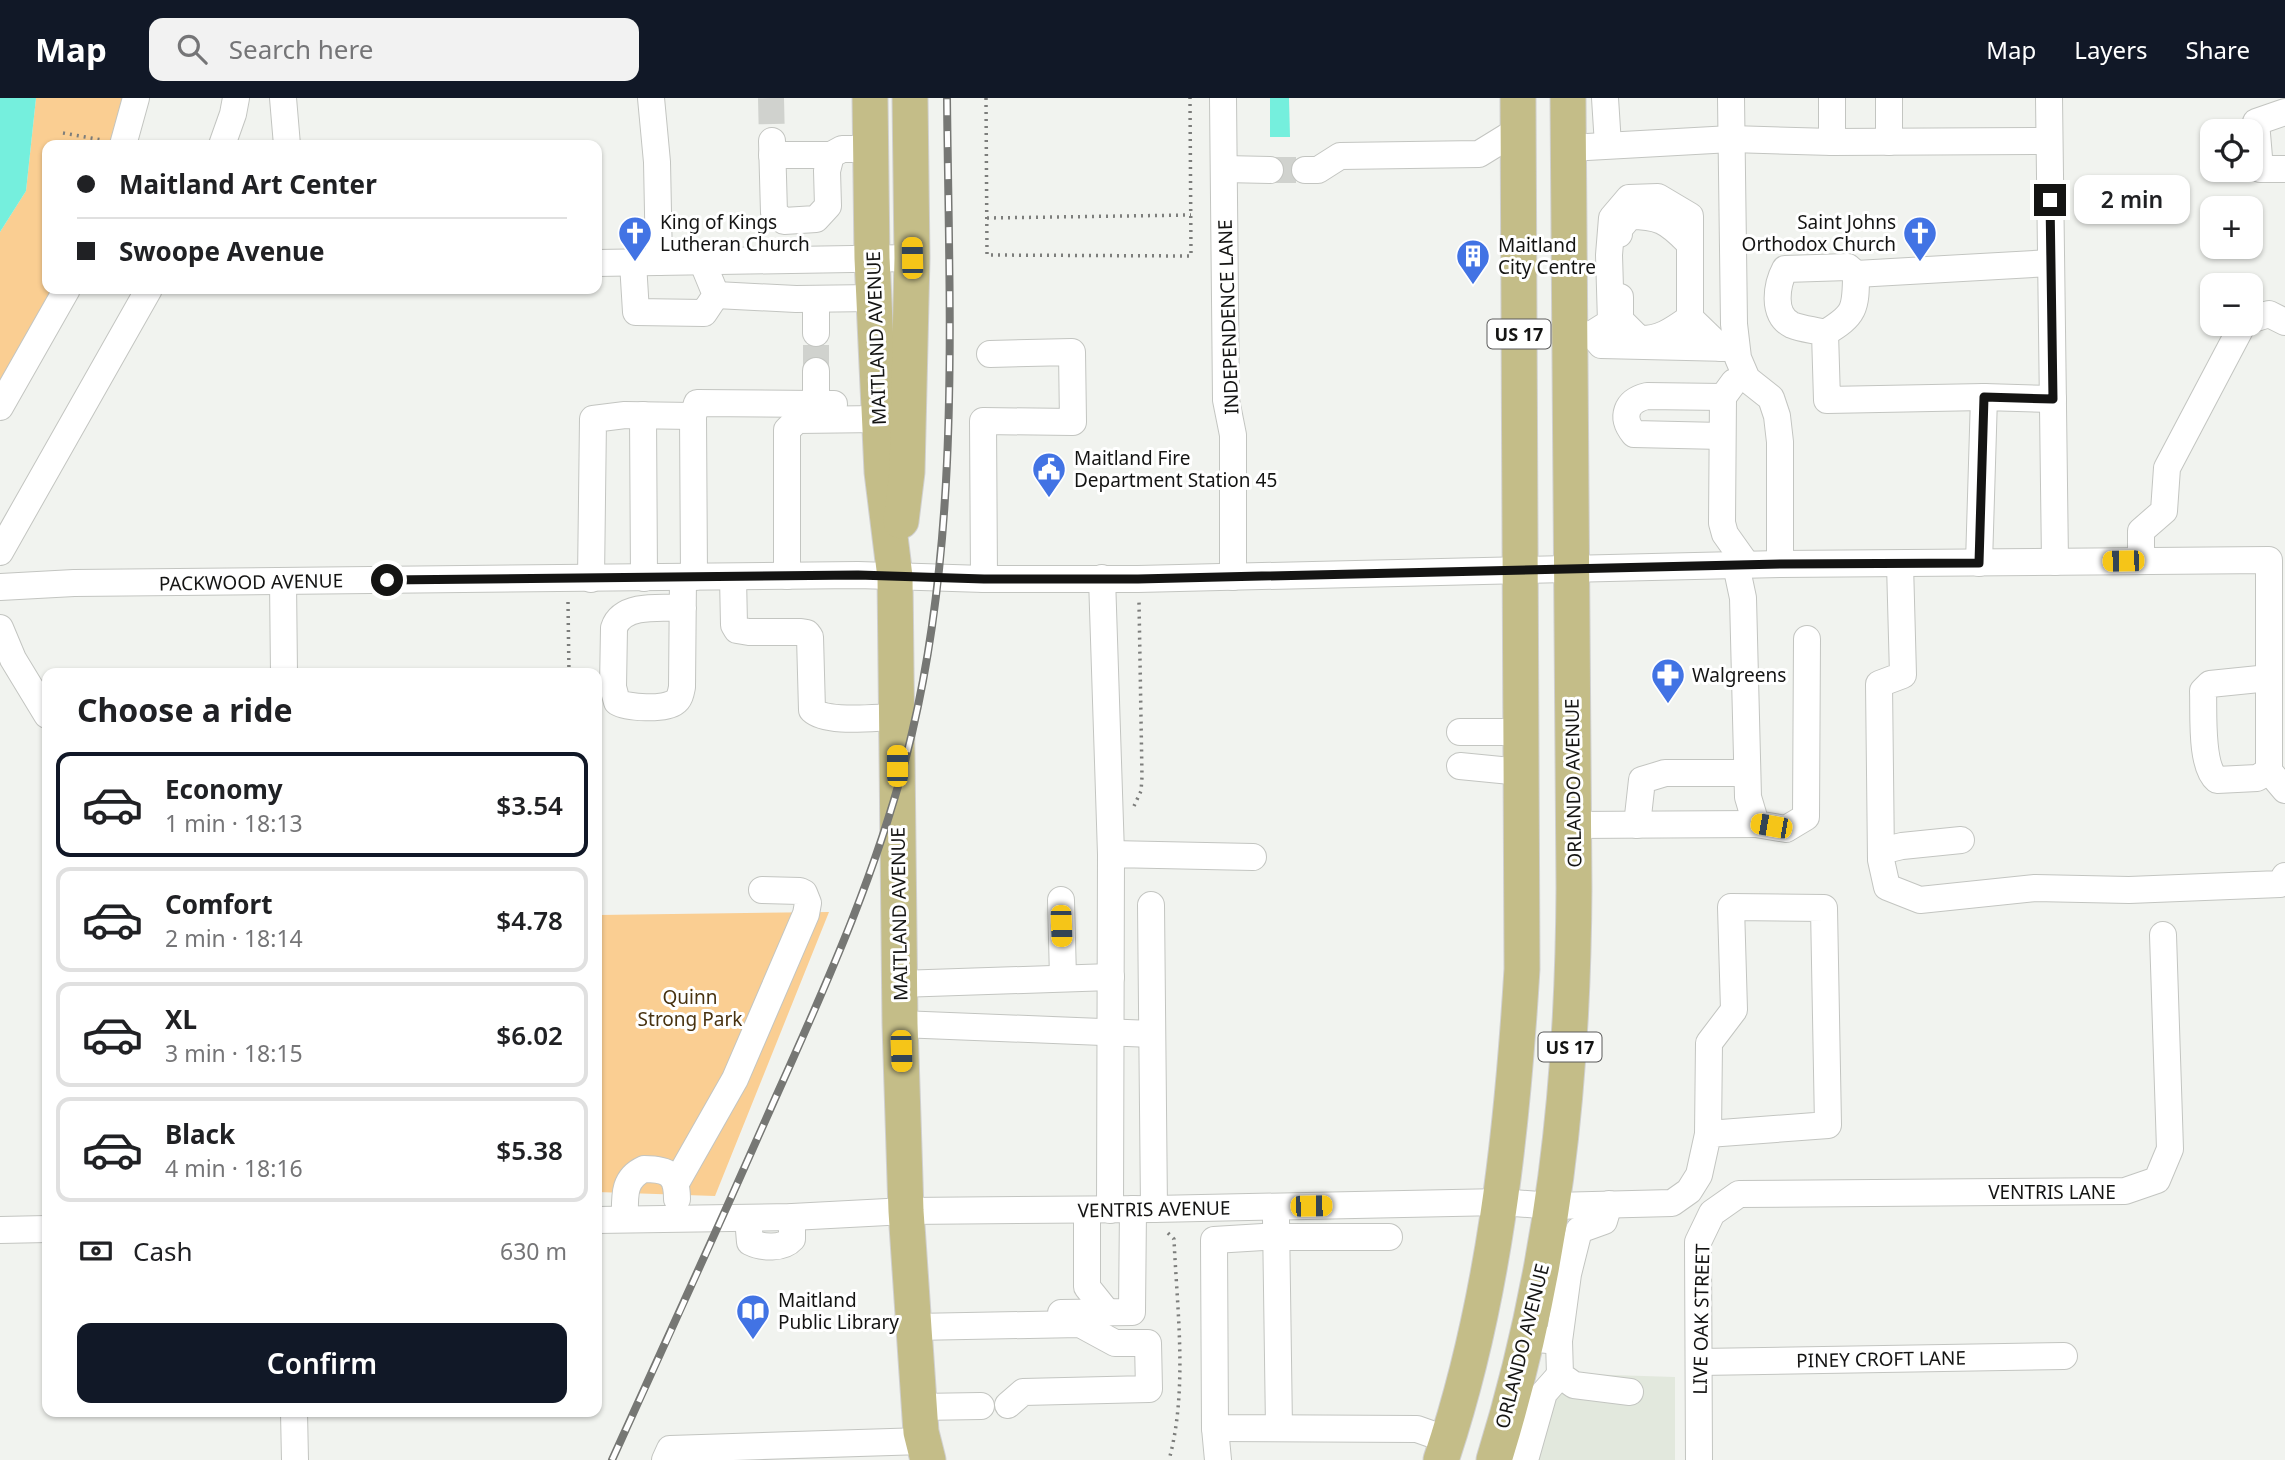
<!DOCTYPE html>
<meta charset="utf-8">
<style>
body{margin:0;font-family:"Noto Sans",sans-serif;background:#f2f2f2;color:#202124;height:100vh;display:flex;flex-direction:column;font-size:26px;white-space:nowrap}
*{box-sizing:border-box;margin:0}
p{font-size:23px;color:#757577}
.icon{flex:none;width:38px;height:38px;fill:none;stroke:currentColor;stroke-width:2;stroke-linecap:round;stroke-linejoin:round}
.map{position:relative;flex:1;overflow:hidden}
.details{position:absolute;left:42px;top:570px;width:560px;height:749px;display:flex;flex-direction:column;background:#fff;border-radius:14px;box-shadow:0 2px 5px #0004}
.details>*{flex:none}
.hud{position:absolute;left:42px;top:42px;width:560px;height:154px;border-radius:14px;box-shadow:0 2px 5px #0004;display:grid;align-content:center;height:154px;padding:0 35px;background:#fff}
.tools{position:absolute;left:2200px;top:21px;display:grid;gap:14px}
.tools a{display:grid;place-items:center;width:63px;height:63px;border-radius:14px;background:#fff;box-shadow:0 2px 5px #0004;font-size:35px}
.end{position:absolute;width:32px;height:32px;margin:-16px;border:9px solid #141413;background:#fff;box-shadow:0 0 0 4px #fff}
.from{border-radius:50%}
.bubble{position:absolute;height:49px;border-radius:14px;background:#fff;box-shadow:0 2px 5px #0004;font-size:23px;font-weight:600;line-height:49px;text-align:center}
.car{position:absolute;width:21px;height:42px;margin:-21px -10px;border-radius:9px;box-shadow:0 0 5px 2px #0007;background:linear-gradient(#f5c518 24%,#345 0 40%,#f5c518 0 76%,#345 0 86%,#f5c518 0)}
.hud b{display:flex;align-items:center;gap:24px;height:66px;font-size:26px}
.hud b+b{border-top:2px solid #e0e0e0}
.hud i{width:18px;height:18px;background:#202124}
ul{padding:0;list-style:none}
li{display:flex;align-items:center;gap:21px;height:105px;margin:0 14px 10px;padding:0 21px;border:4px solid #e0e0e0;border-radius:14px}
li div{flex:1}
li b{display:block;font-size:26px}
li em{font-style:normal;font-weight:600}
li.selected{border-color:#111827}
li>.icon{width:63px;height:63px;stroke-width:1.5}
h2{padding:0 35px;font-size:32px;line-height:84px}
.pay{display:flex;align-items:center;gap:18px;height:77px;padding:0 35px;font-size:26px}
.pay p{margin-inline-start:auto}
.button{display:flex;gap:14px;margin-top:auto;padding:14px 35px}
.button a{flex:1;height:80px;border-radius:14px;background:#111827;color:#fff;font-size:28px;font-weight:600;line-height:80px;text-align:center}
header{display:flex;align-items:center;gap:42px;box-sizing:border-box;height:98px;padding:0 35px;background:#111827;color:#fff}
header strong{font-size:33px}
nav{display:flex;gap:38px;margin-inline-start:auto;font-size:24px}
.search{width:490px;height:63px;background:#f2f2f2;display:flex;align-items:center;gap:18px;box-sizing:border-box;padding:0 24px;border-radius:14px;color:#757577;font-size:26px}
.map>svg:first-child{display:block}
.built{fill:#e2e8dd}
.green{fill:#face92}
.water{fill:#75efdd}
.lines{fill:none;stroke-linecap:round;stroke-linejoin:round}
.minor-tunnel{stroke:#d0d2ce;stroke-width:26;stroke-dasharray:26 13;stroke-linecap:butt}
.minor-casing{stroke:#c3c5c1;stroke-width:28}
.major-casing{stroke:#d0d0d0;stroke-width:37}
.path{stroke:#7c7d7b;stroke-width:3.5;stroke-dasharray:2 5;stroke-linecap:butt}
.minor{stroke:#fff;stroke-width:26}
.major{stroke:#c4bd88;stroke-width:35}
.rail-casing{stroke:#767774;stroke-width:8}
.rail{stroke:#fff;stroke-width:5;stroke-dasharray:16;stroke-linecap:butt}
.route{stroke:#141413;stroke-width:9}
.labels{text-anchor:middle;dominant-baseline:central;stroke-width:6;stroke-linejoin:round;paint-order:stroke}
.shield{fill:#fff;stroke:#5a5a5a;stroke-width:2}
.shield-label{font-size:18px;font-weight:bold;fill:#141413}
.poi-label{font-size:19px;fill:#141413;stroke:#fff;text-anchor:start}
.street-label{font-size:19px;fill:#141413;stroke:#fff}
.park-label{font-size:19px;fill:#483210;stroke:#fff}
</style>
<header>
<strong>Map</strong>
<div class="search"><svg class="icon" aria-label="search" viewBox="0 0 24 24"><circle cx="10" cy="10" r="6"/><path d="M15 15l6 6"/></svg>Search here</div>
<nav><a>Map</a><a>Layers</a><a>Share</a></nav>
</header>
<div class="map">
<svg width="2285" height="1362" viewBox="0 0 2285 1362">
<rect width="100%" height="100%" fill="#f1f3ef"/>
<!-- built -->
<path class="built" d="M 1550,1275 L 1675,1279 L 1675,1362 L 1524,1362 Z"/>
<!-- green -->
<g class="green">
<path d="M 36,0 L 136,0 L 123,47 L 47,47 L 47,191 L 67,191 L 0,307 L 0,134 L 26,93 Z"/>
<path d="M 597,659 L 599,659 L 599,817 L 829,814 L 715,1098 L 597,1094 Z"/>
</g>
<!-- water -->
<g class="water">
<path d="M 0,0 L 36,0 L 26,93 L 0,134 Z"/>
<path d="M 1270,0 L 1289,0 L 1290,39 L 1270,39 Z"/>
</g>
<g class="lines">
<!-- minor-tunnel -->
<g class="minor-tunnel">
<path d="M 771,0 L 772,43"/>
<path d="M 1270,72 L 1305,72"/>
<path d="M 816,273 L 816,235"/>
</g>
<!-- minor casing -->
<g class="minor-casing">
<g id="minor">
<path d="M 283,0 L 287,47"/>
<path d="M 651,0 L 657,64 L 659,164"/>
<path d="M 1223,0 L 1226,302 L 1233,337 L 1233,479"/>
<path d="M 1605,0 L 1608,47"/>
<path d="M 1731,0 L 1734,226 L 1738,260 L 1747,281 L 1771,300 L 1777,318 L 1780,344 L 1780,466"/>
<path d="M 1832,0 L 1832,44 L 2049,43"/>
<path d="M 1889,0 L 1889,44"/>
<path d="M 2049,0 L 2055,464"/>
<path d="M 2285,14 L 2256,24 L 2260,71 L 2285,71"/>
<path d="M 772,43 L 774,115 L 784,123 L 816,121 L 828,108 L 827,73 L 831,57 L 842,51 L 870,51"/>
<path d="M 123,47 L 136,0"/>
<path d="M 222,47 L 233,16 L 236,0"/>
<path d="M 1569,50 L 1731,41 L 1832,44"/>
<path d="M 772,57 L 831,57"/>
<path d="M 1224,71 L 1270,72"/>
<path d="M 1305,72 L 1318,72 L 1340,58 L 1479,56 L 1518,32"/>
<path d="M 1619,136 L 1619,131 L 1630,118 C 1659,118 1667,123 1687,143"/>
<path d="M 597,165 L 912,160"/>
<path d="M 633,165 L 636,214 L 704,215 L 716,197 L 702,163"/>
<path d="M 1856,176 L 2051,165"/>
<path d="M 716,197 L 796,201 L 874,200"/>
<path d="M 1620,199 L 1620,222 L 1639,241 C 1660,242 1673,232 1690,220"/>
<path d="M 816,201 L 816,235"/>
<path d="M 2250,222 L 2269,216 L 2285,224"/>
<path d="M 1825,235 C 1814,232 1802,231 1792,227 C 1771,217 1777,186 1785,171 L 1848,169 L 1856,176 C 1856,211 1855,217 1825,235 L 1827,302 L 1984,299"/>
<path d="M 1592,236 L 1601,247 L 1729,250"/>
<path d="M 1569,237 L 1592,236 L 1611,224 L 1609,157 L 1612,120 L 1629,100 L 1658,99 L 1690,118 L 1690,220 L 1721,250"/>
<path d="M 816,273 L 816,306 L 834,306"/>
<path d="M 1734,284 L 1723,299 L 1722,425 L 1725,436 L 1747,467"/>
<path d="M 0,309 L 67,191"/>
<path d="M 643,317 L 644,480"/>
<path d="M 1722,338 L 1634,336 C 1620,319 1626,303 1647,298 L 1723,299"/>
<path d="M 0,454 L 149,191"/>
<path d="M 2141,463 L 2141,433 L 2164,413 L 2167,370 L 2243,226"/>
<path d="M 1979,465 L 1984,299 L 2053,301"/>
<path d="M 1900,466 L 1903,577 L 1879,586 L 1881,762 L 1887,789 L 1920,802 L 2035,790 L 2129,792 L 2280,786 L 2285,778"/>
<path d="M 1736,467 L 1743,500 L 1748,699 L 1756,726 L 1786,731 L 1806,719 L 1807,541"/>
<path d="M 787,478 L 787,332 L 797,322 L 879,321"/>
<path d="M 694,479 L 693,318 L 697,305 L 816,306"/>
<path d="M 733,479 L 734,527 L 737,532 L 749,534 L 801,534 L 807,535 L 810,539 L 812,612 C 827,626 876,619 897,619"/>
<path d="M 683,480 L 682,589 C 681,594 680,601 675,604 C 665,612 627,610 617,604 L 613,589 L 614,530 C 622,505 662,510 683,510"/>
<path d="M 1102,480 L 1111,756"/>
<path d="M 591,481 L 593,321 L 625,317 L 693,318"/>
<path d="M 984,481 L 983,323 L 1073,324 L 1072,254 L 990,256"/>
<path d="M 283,483 L 284,576"/>
<path d="M 0,489 L 74,485 L 858,477 L 984,481 L 1138,481 L 1780,466 L 2269,462 L 2269,673 L 2285,692"/>
<path d="M 0,530 L 13,561 L 47,617"/>
<path d="M 1460,634 L 1521,634"/>
<path d="M 1460,668 L 1521,674"/>
<path d="M 2269,673 L 2257,680 L 2217,682 C 2200,668 2204,615 2203,593 L 2210,586 L 2269,580"/>
<path d="M 1573,727 L 1756,726"/>
<path d="M 1637,727 L 1642,682 L 1665,675 L 1747,675"/>
<path d="M 1881,753 L 1902,748 L 1961,742"/>
<path d="M 1061,802 L 1063,880"/>
<path d="M 1151,807 L 1154,1111"/>
<path d="M 899,886 L 1111,879"/>
<path d="M 900,926 L 1152,936"/>
<path d="M 676,1085 L 735,981 L 806,816 L 808,805 L 804,795 L 800,793 L 762,792"/>
<path d="M 1087,1112 L 1087,1189 L 1107,1214"/>
<path d="M 1110,1112 L 1111,756 L 1253,759"/>
<path d="M 748,1120 L 750,1144 C 762,1150 783,1151 792,1141 L 792,1119"/>
<path d="M 625,1121 C 625,1100 622,1081 644,1071 C 668,1071 677,1076 677,1101"/>
<path d="M 597,1122 L 792,1119 L 906,1113 L 1154,1111 L 1501,1104 L 1553,1108 L 1672,1105 L 1689,1093 L 1699,1077 L 1708,1036 L 1709,945 L 1734,912 L 1731,809 L 1824,810 L 1828,1027 L 1708,1036"/>
<path d="M 1276,1122 L 1279,1330"/>
<path d="M 0,1132 L 47,1131"/>
<path d="M 1389,1139 L 1263,1139 L 1214,1142 L 1215,1330 L 1417,1331 L 1448,1342"/>
<path d="M 1061,1215 L 1132,1214 L 1133,1111"/>
<path d="M 914,1229 L 1080,1226 L 1115,1245 L 1148,1245 L 1149,1291 L 1023,1294 L 1008,1307"/>
<path d="M 1527,1240 L 1559,1243 L 1568,1176 L 1579,1132 L 1604,1123 L 1609,1106"/>
<path d="M 1559,1243 L 1560,1277 L 1574,1287 L 1630,1294"/>
<path d="M 1699,1264 L 2064,1258"/>
<path d="M 919,1309 L 981,1308"/>
<path d="M 294,1314 L 295,1362"/>
<path d="M 1215,1330 L 1218,1362"/>
<path d="M 665,1362 L 670,1351 L 923,1343"/>
<path d="M 1525,1362 L 1544,1295 L 1560,1277"/>
<path d="M 1699,1362 L 1698,1144 L 1712,1115 L 1739,1096 L 2125,1093 L 2157,1082 L 2170,1051 L 2163,837"/>
</g>
</g>
<!-- major casing -->
<g class="major-casing">
<g id="major">
<path d="M 870,0 L 872,160 L 882,374 L 895,479 L 900,926 L 906,1113 L 921,1334 L 928,1362"/>
<path d="M 901,423 L 907,374 L 912,160 L 910,0"/>
<path d="M 1441,1362 C 1494,1204 1512,1036 1522,871 L 1518,0"/>
<path d="M 1494,1362 C 1553,1172 1573,989 1574,790 L 1568,0"/>
</g>
</g>
<!-- path -->
<g class="path">
<path d="M 986,0 L 987,157 L 1191,158 L 1190,0"/>
<path d="M 63,35 L 102,42"/>
<path d="M 987,120 L 1191,117"/>
<path d="M 568,504 L 569,576"/>
<path d="M 1134,708 L 1141,693 L 1142,679 L 1139,504"/>
<path d="M 1168,1135 L 1174,1141 C 1177,1212 1188,1292 1169,1362"/>
</g>
<!-- minor -->
<use href="#minor" class="minor"/>
<!-- major -->
<use href="#major" class="major"/>
<!-- rail casing -->
<g class="rail-casing">
<path id="rail" d="M 612,1362 C 667,1242 721,1123 774,1003 C 828,883 882,763 912,635 C 961,427 949,212 947,0"/>
</g>
<!-- rail -->
<use href="#rail" class="rail"/>
</g>
<g class="lines">
<!-- route -->
<path class="route" d="M 387,482 L 858,477 L 984,481 L 1138,481 L 1780,466 L 1979,465 L 1984,299 L 2053,301 L 2050,102"/>
</g>
<!-- icons -->
<defs>
<g id="church-pin" transform="scale(1.75)"><path d="M0 17L-7.5 6A9.5 9.5 0 1 1 7.5 6Z" fill="#4273e4" stroke="#fff"/><path d="M-1.2-6h2.4v3.5h3.3v2.4h-3.3V6h-2.4V-.1h-3.3v-2.4h3.3Z" fill="#fff"/></g>
<g id="building-pin" transform="scale(1.75)"><path d="M0 17L-7.5 6A9.5 9.5 0 1 1 7.5 6Z" fill="#4273e4" stroke="#fff"/><path d="M-4-6H4V6H1V3H-1V6H-4ZM-2.5-4.3h1.7v1.8h-1.7ZM.8-4.3h1.7v1.8H.8ZM-2.5-1h1.7V.8h-1.7ZM.8-1h1.7V.8H.8Z" fill="#fff"/></g>
<g id="civic-pin" transform="scale(1.75)"><path d="M0 17L-7.5 6A9.5 9.5 0 1 1 7.5 6Z" fill="#4273e4" stroke="#fff"/><path d="M-.6-6.5H3V-4.5H.6V-3L4-1V1h2V6H-6V1h2V-1L-.6-3ZM-1.2 2.5V6h2.4V2.5Z" fill="#fff"/></g>
<g id="pharmacy-pin" transform="scale(1.75)"><path d="M0 17L-7.5 6A9.5 9.5 0 1 1 7.5 6Z" fill="#4273e4" stroke="#fff"/><path d="M-2-6h4v4h4v4h-4v4h-4v-4h-4v-4h4Z" fill="#fff"/></g>
<g id="library-pin" transform="scale(1.75)"><path d="M0 17L-7.5 6A9.5 9.5 0 1 1 7.5 6Z" fill="#4273e4" stroke="#fff"/><path d="M-6-4Q-3-5.5-.7-3.5V5Q-3 3-6 4ZM6-4Q3-5.5 .7-3.5V5Q3 3 6 4Z" fill="#fff"/></g>
</defs>
<g fill-rule="evenodd">
<use href="#church-pin" x="635" y="135"/>
<use href="#church-pin" x="1920" y="135"/>
<use href="#building-pin" x="1473" y="158"/>
<use href="#civic-pin" x="1049" y="371"/>
<use href="#pharmacy-pin" x="1668" y="577"/>
<use href="#library-pin" x="753" y="1213"/>
</g>
<g class="labels">
<!-- shield labels -->
<g class="shield">
<rect x="1487.5" y="221.5" width="63" height="29" rx="5"/>
<rect x="1538.5" y="934.5" width="63" height="29" rx="5"/>
</g>
<g class="shield-label">
<text x="1519" y="236">US 17</text>
<text x="1570" y="949">US 17</text>
</g>
<!-- poi labels -->
<g class="poi-label">
<text x="660" y="124">King of Kings<tspan x="660" dy="22">Lutheran Church</tspan></text>
<text x="1896" y="124" text-anchor="end">Saint Johns<tspan x="1896" dy="22">Orthodox Church</tspan></text>
<text x="1498" y="147">Maitland<tspan x="1498" dy="22">City Centre</tspan></text>
<text x="1074" y="360">Maitland Fire<tspan x="1074" dy="22">Department Station 45</tspan></text>
<text x="1692" y="577">Walgreens</text>
<text x="778" y="1202">Maitland<tspan x="778" dy="22">Public Library</tspan></text>
</g>
<!-- street labels -->
<g class="street-label">
<text transform="translate(1228 219) rotate(-92)">INDEPENDENCE LANE</text>
<text transform="translate(876 240) rotate(-92)">MAITLAND AVENUE</text>
<text transform="translate(251 484) rotate(-1)">PACKWOOD AVENUE</text>
<text transform="translate(1573 685) rotate(-91)">ORLANDO AVENUE</text>
<text transform="translate(899 816) rotate(-91)">MAITLAND AVENUE</text>
<text x="2052" y="1094">VENTRIS LANE</text>
<text transform="translate(1154 1111) rotate(-1)">VENTRIS AVENUE</text>
<text transform="translate(1701 1221) rotate(-89)">LIVE OAK STREET</text>
<text transform="translate(1522 1248) rotate(-76)">ORLANDO AVENUE</text>
<text transform="translate(1881 1261) rotate(-1)">PINEY CROFT LANE</text>
</g>
<!-- park labels -->
<g class="park-label">
<text x="690" y="899">Quinn<tspan x="690" dy="22">Strong Park</tspan></text>
</g>
</g>
</svg>
<div class="tools">
<a><svg class="icon" aria-label="locate" viewBox="0 0 24 24"><circle cx="12" cy="12" r="6"/><path d="M12 2v4M12 18v4M2 12h4M18 12h4"/></svg></a>
<a>+</a>
<a>−</a>
</div>
<i class="end from" style="left:387px;top:482px"></i>
<i class="end" style="left:2050px;top:102px"></i>
<div class="bubble" style="left:2074px;top:77px;width:116px">2 min</div>
<i class="car" style="left:912px;top:160px;rotate:359deg"></i>
<i class="car" style="left:2123px;top:463px;rotate:269deg"></i>
<i class="car" style="left:897px;top:668px;rotate:0deg"></i>
<i class="car" style="left:1771px;top:728px;rotate:280deg"></i>
<i class="car" style="left:1061px;top:828px;rotate:178deg"></i>
<i class="car" style="left:901px;top:953px;rotate:178deg"></i>
<i class="car" style="left:1311px;top:1108px;rotate:89deg"></i>
<div class="hud">
<b><i class="from"></i>Maitland Art Center</b>
<b><i></i>Swoope Avenue</b>
</div>
<section class="details">
<h2>Choose a ride</h2>
<ul>
<li class="selected"><svg class="icon" aria-label="car" viewBox="0 0 24 24"><path d="M5 17H2v-5l4-1 3-4h7l3 4 3 1v5h-3M9 17h6M6 11h13"/><circle cx="7" cy="17" r="2"/><circle cx="17" cy="17" r="2"/></svg><div><b>Economy</b><p>1 min · 18:13</p></div><em>$3.54</em></li>
<li><svg class="icon" aria-label="car" viewBox="0 0 24 24"><path d="M5 17H2v-5l4-1 3-4h7l3 4 3 1v5h-3M9 17h6M6 11h13"/><circle cx="7" cy="17" r="2"/><circle cx="17" cy="17" r="2"/></svg><div><b>Comfort</b><p>2 min · 18:14</p></div><em>$4.78</em></li>
<li><svg class="icon" aria-label="car" viewBox="0 0 24 24"><path d="M5 17H2v-5l4-1 3-4h7l3 4 3 1v5h-3M9 17h6M6 11h13"/><circle cx="7" cy="17" r="2"/><circle cx="17" cy="17" r="2"/></svg><div><b>XL</b><p>3 min · 18:15</p></div><em>$6.02</em></li>
<li><svg class="icon" aria-label="car" viewBox="0 0 24 24"><path d="M5 17H2v-5l4-1 3-4h7l3 4 3 1v5h-3M9 17h6M6 11h13"/><circle cx="7" cy="17" r="2"/><circle cx="17" cy="17" r="2"/></svg><div><b>Black</b><p>4 min · 18:16</p></div><em>$5.38</em></li>
</ul>
<div class="pay"><svg class="icon" aria-label="cash" viewBox="0 0 24 24"><path d="M3 7h18v10H3z"/><circle cx="12" cy="12" r="2"/></svg>Cash<p>630 m</p></div>
<div class="button"><a>Confirm</a></div>
</section>
</div>
